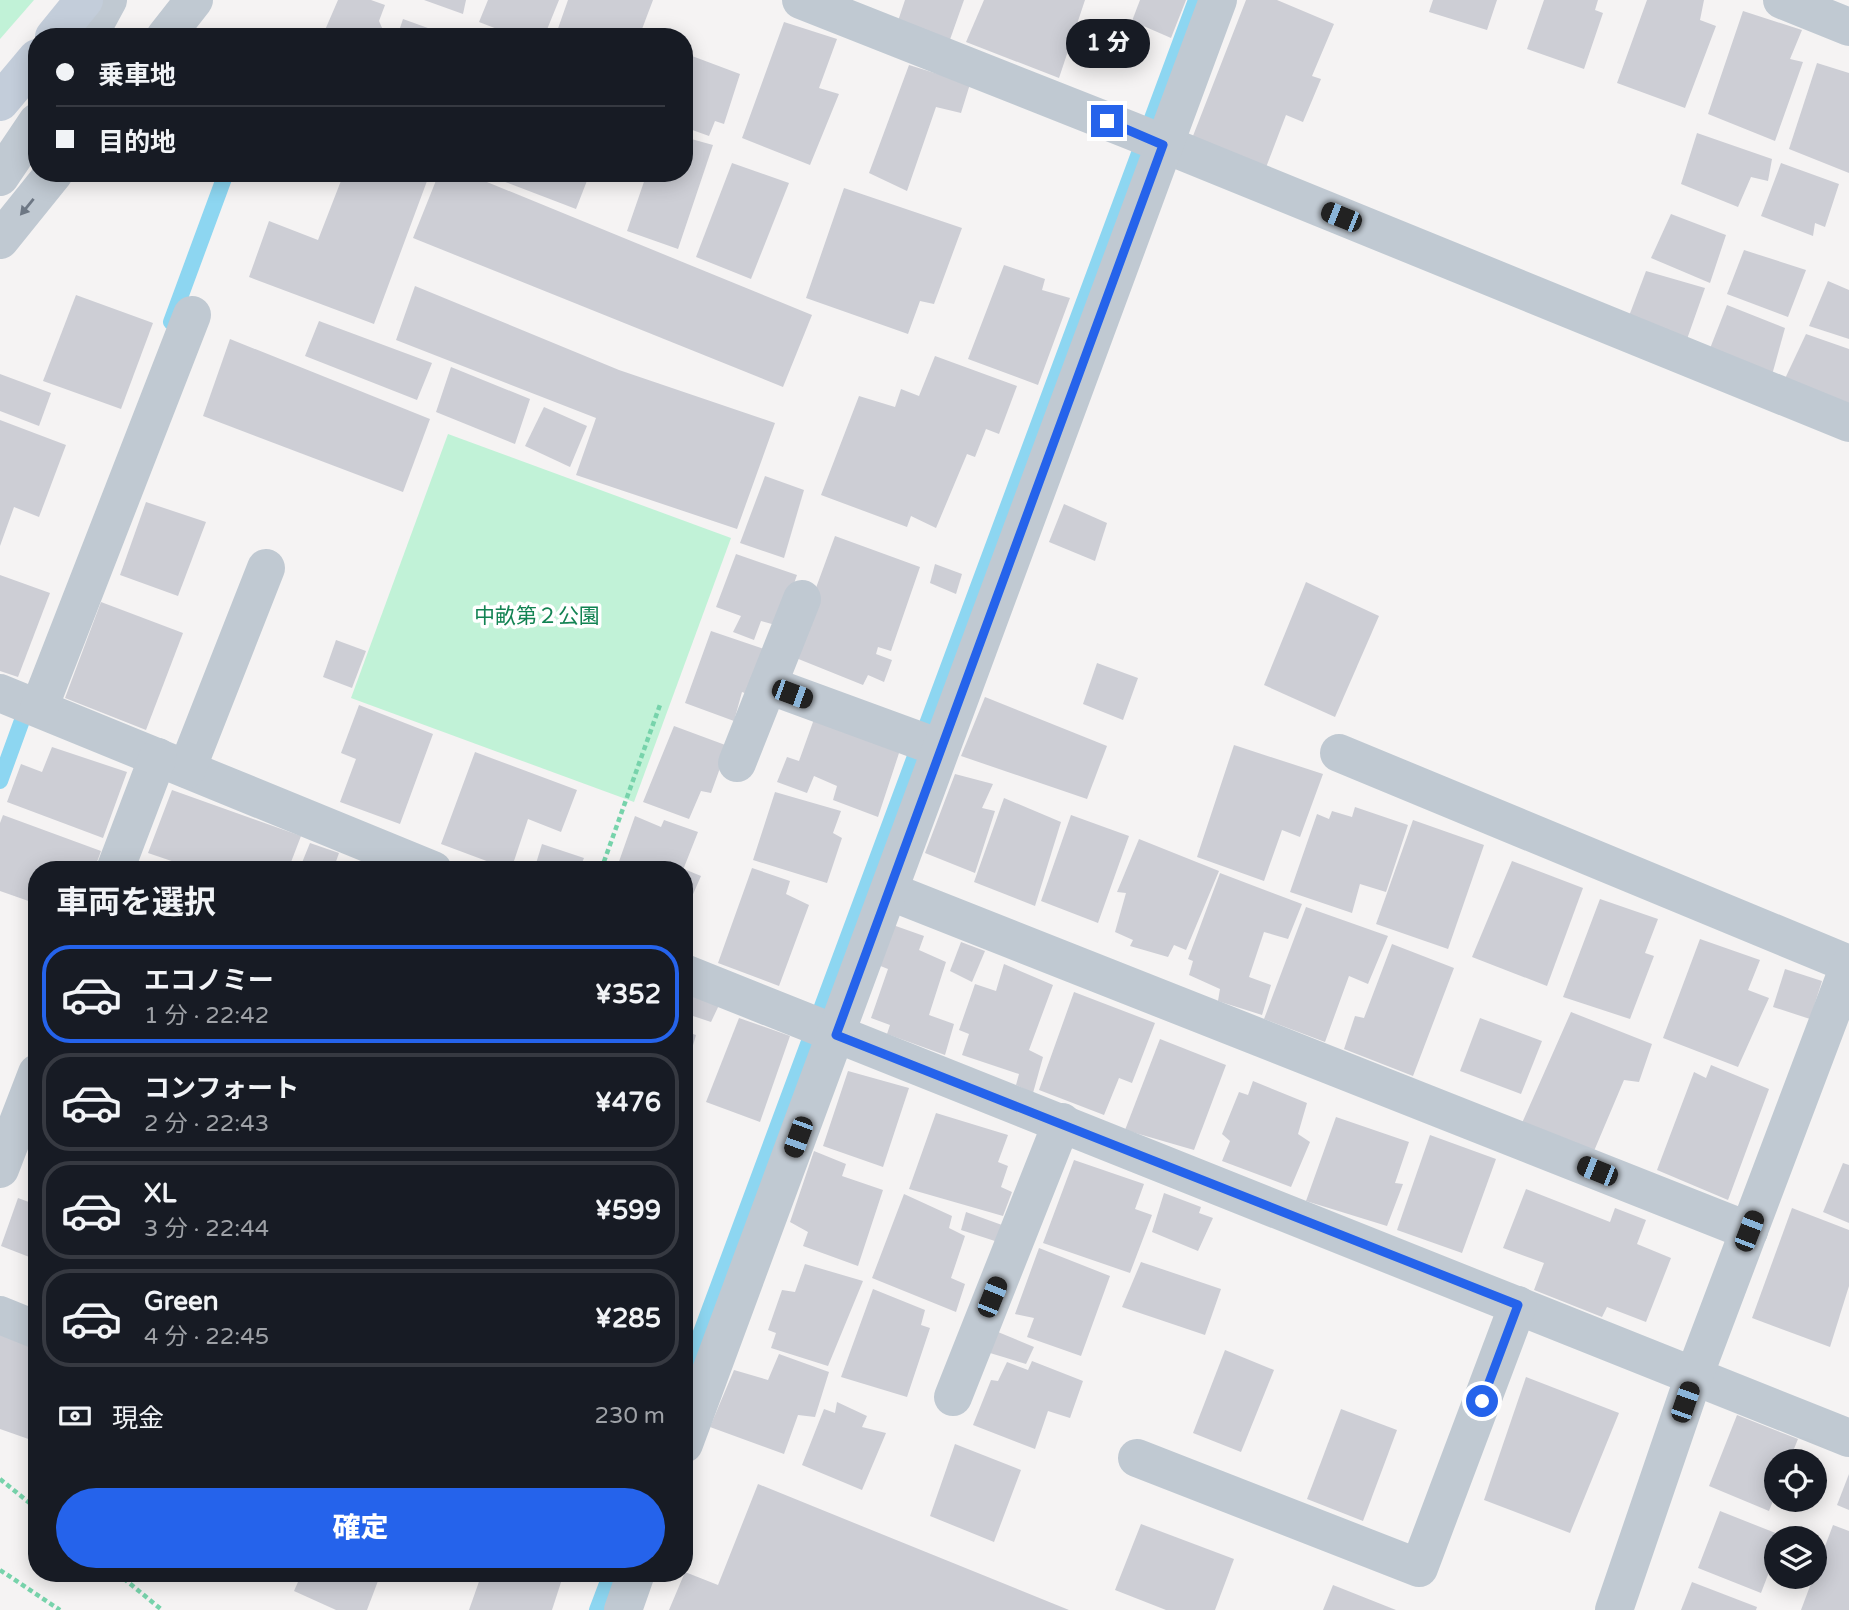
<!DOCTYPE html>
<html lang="ja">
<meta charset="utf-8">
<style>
body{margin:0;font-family:"Varela Round","Noto Sans JP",sans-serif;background:#20242c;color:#f1f3f6;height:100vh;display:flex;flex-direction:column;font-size:26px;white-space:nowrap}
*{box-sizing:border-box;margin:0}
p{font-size:23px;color:#9ea1a6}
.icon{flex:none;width:38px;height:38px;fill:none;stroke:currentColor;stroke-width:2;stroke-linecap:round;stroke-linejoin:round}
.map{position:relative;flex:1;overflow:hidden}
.panel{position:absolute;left:28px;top:861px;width:665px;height:721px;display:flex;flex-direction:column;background:#171b24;border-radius:28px;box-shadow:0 4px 18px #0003}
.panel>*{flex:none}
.hud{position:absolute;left:28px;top:28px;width:665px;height:154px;border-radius:28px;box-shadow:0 4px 18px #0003;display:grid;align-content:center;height:154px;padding:0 28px;background:#171b24}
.buttons{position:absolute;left:1764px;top:1449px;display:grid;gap:14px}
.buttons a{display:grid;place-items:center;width:63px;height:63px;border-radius:50%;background:#171b24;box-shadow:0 4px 18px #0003;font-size:35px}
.end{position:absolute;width:32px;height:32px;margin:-16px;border:9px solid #2563eb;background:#fff;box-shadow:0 0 0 4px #fff}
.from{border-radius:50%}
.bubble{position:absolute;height:49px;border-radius:24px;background:#171b24;box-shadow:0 4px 18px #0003;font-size:23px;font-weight:800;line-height:49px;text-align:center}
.car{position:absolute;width:21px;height:42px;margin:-21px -10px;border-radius:9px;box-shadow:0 0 5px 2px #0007;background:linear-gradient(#222 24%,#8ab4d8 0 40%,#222 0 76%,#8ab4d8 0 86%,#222 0)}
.hud b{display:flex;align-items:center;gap:24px;height:66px;font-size:26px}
.hud b+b{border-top:2px solid #363941}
.hud i{width:18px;height:18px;background:#f1f3f6}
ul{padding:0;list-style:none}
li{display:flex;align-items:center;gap:21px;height:98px;margin:0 14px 10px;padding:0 14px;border:4px solid #363941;border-radius:28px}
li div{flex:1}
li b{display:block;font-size:26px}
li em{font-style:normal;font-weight:800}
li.selected{border-color:#2563eb}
li>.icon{width:63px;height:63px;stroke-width:1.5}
h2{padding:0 28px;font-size:32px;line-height:84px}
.pay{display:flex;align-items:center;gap:18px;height:77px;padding:0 28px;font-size:26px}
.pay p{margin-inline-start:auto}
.button{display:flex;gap:14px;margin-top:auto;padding:14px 28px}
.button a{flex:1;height:80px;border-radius:42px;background:#2563eb;color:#fff;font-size:28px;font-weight:800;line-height:80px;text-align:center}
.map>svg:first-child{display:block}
.green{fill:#c1f2d7}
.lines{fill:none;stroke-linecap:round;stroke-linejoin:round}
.stream{stroke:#8dd6f1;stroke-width:16}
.building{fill:#cdced5}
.path{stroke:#77d3ab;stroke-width:4.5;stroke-dasharray:5 3.5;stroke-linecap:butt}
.street{stroke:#c0c9d2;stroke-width:38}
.secondary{stroke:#c3cdda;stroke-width:38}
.oneway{fill:#6d7784}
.route{stroke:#2563eb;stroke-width:9}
.labels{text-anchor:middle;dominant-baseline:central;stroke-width:7;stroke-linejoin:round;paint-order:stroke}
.park-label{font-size:21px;fill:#138353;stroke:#fff}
</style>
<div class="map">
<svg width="1849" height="1610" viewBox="0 0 1849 1610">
<rect width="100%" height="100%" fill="#f5f3f3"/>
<!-- green -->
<g class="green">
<path d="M 0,0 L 34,0 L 0,39 Z"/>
<path d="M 448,434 L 731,538 L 634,802 L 351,698 Z"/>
</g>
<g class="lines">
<!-- stream -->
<g class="stream">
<path d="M 171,322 L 226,173"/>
<path d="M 0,781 L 24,715"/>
<path d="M 684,1378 L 1196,0"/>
<path d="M 597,1610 L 611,1573"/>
</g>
</g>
<!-- building -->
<g class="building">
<path d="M 338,0 L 371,0 L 385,5 L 379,21 L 386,37 L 322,37 Z"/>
<path d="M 424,0 L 466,0 L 463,14 Z"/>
<path d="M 488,0 L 559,0 L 544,37 L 518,37 L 479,22 Z"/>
<path d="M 568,0 L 653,0 L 639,37 L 555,37 Z"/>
<path d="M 905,0 L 964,0 L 947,48 L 896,27 Z"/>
<path d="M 984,0 L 1085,0 L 1059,78 L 966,42 Z"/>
<path d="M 1140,0 L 1186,0 L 1171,38 L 1132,21 Z"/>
<path d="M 1246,0 L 1277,0 L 1334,24 L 1312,76 L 1321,79 L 1303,122 L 1286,115 L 1265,170 L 1191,141 Z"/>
<path d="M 1433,0 L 1497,0 L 1487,30 L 1429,12 Z"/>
<path d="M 1544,0 L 1598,0 L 1595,10 L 1603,13 L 1584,69 L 1527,49 Z"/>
<path d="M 1647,0 L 1704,0 L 1700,20 L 1716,26 L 1685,108 L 1617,83 Z"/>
<path d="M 1743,11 L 1802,30 L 1790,59 L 1803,62 L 1775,141 L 1708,114 Z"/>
<path d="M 403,19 L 450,36 L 450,37 L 397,37 Z"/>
<path d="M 784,22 L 837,39 L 819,88 L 839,94 L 810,165 L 742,138 Z"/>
<path d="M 684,53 L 740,74 L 724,124 L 715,121 L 709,136 L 684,127 Z"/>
<path d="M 1817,63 L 1849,73 L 1849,173 L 1789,149 Z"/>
<path d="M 909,65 L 970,84 L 961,113 L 936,107 L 907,191 L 869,173 Z"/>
<path d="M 1697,133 L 1772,159 L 1768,181 L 1751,177 L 1738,207 L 1681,184 Z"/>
<path d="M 684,137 L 713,145 L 678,249 L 627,231 L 647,173 L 684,173 Z"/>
<path d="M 732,163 L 789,183 L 751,279 L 696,257 Z"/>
<path d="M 1781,163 L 1839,184 L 1825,227 L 1815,223 L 1813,236 L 1761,216 Z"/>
<path d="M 344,173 L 430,173 L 374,324 L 249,277 L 269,221 L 318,240 Z"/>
<path d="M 439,173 L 465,173 L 812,315 L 783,387 L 413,238 Z"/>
<path d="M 503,173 L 590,173 L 576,209 L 500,180 Z"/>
<path d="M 844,188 L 962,228 L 934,304 L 920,301 L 908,334 L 806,298 Z"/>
<path d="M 1671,214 L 1726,235 L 1710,283 L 1651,258 Z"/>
<path d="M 1744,250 L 1806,270 L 1788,317 L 1727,294 Z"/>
<path d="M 1004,265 L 1045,279 L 1042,290 L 1070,298 L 1038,385 L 968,359 Z"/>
<path d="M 1646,271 L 1705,288 L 1686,342 L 1626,324 Z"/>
<path d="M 1828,281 L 1849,290 L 1849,339 L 1809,326 Z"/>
<path d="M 415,286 L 619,370 L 775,423 L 737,529 L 576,475 L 596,418 L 396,340 Z"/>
<path d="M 76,295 L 153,323 L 121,409 L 43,381 Z"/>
<path d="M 1727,305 L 1785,328 L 1772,375 L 1709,351 Z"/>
<path d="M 319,321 L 432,363 L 417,400 L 305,356 Z"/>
<path d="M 1806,334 L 1849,349 L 1849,405 L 1782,385 Z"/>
<path d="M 230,339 L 430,419 L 403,492 L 203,416 Z"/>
<path d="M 935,356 L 1017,386 L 999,434 L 986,429 L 975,457 L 967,454 L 936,528 L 911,516 L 907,527 L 821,495 L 859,396 L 895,407 L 901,389 L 919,396 Z"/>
<path d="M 451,367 L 530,399 L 515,444 L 436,412 Z"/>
<path d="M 0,374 L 51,393 L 39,426 L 0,411 Z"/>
<path d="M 544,407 L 587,426 L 570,467 L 525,446 Z"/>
<path d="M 0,420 L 66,445 L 39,517 L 14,507 L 0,546 Z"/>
<path d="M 765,476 L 804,490 L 784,558 L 740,543 Z"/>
<path d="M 146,502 L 206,522 L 178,596 L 120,575 Z"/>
<path d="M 1064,504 L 1107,523 L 1095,561 L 1049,542 Z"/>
<path d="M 835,536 L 920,567 L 891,651 L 878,647 L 876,654 L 892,660 L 884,682 L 868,675 L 863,685 L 791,656 Z"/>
<path d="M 736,554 L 797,575 L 779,626 L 761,621 L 754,640 L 733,632 L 741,616 L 716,607 Z"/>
<path d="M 935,564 L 962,574 L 956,594 L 930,583 Z"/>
<path d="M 0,575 L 50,593 L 18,677 L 0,671 Z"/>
<path d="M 1306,582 L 1379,616 L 1335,717 L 1264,685 Z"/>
<path d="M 101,602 L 183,633 L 146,730 L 65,698 Z"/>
<path d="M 711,631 L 764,649 L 750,695 L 742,692 L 734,721 L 685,703 Z"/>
<path d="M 336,640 L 366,651 L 352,688 L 323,677 Z"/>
<path d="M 1097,663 L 1138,678 L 1123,720 L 1083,704 Z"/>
<path d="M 985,697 L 1107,746 L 1087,799 L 961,756 Z"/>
<path d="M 359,705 L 433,734 L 400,824 L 340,802 L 356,759 L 341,753 Z"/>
<path d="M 818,708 L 900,750 L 878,817 L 833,800 L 837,786 L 814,776 L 807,793 L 777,782 L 787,757 L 799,761 Z"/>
<path d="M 674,726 L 728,746 L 711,793 L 701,791 L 689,819 L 643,802 Z"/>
<path d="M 1234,745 L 1323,774 L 1300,837 L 1282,830 L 1264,881 L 1197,857 Z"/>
<path d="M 52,747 L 127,772 L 103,838 L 7,802 L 21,764 L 42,772 Z"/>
<path d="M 475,752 L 577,790 L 561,832 L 528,819 L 511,870 L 441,844 Z"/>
<path d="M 955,774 L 993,784 L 982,808 L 995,811 L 975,873 L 925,853 Z"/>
<path d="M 172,790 L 301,836 L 288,870 L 235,870 L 227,867 L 225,870 L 198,870 L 148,853 Z"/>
<path d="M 775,792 L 841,811 L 833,833 L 842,838 L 827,883 L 753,860 Z"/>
<path d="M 1004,798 L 1061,822 L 1035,906 L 974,882 Z"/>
<path d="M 1355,807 L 1408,825 L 1386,892 L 1360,884 L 1352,913 L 1290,892 L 1317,814 L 1329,819 L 1332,811 L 1352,817 Z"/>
<path d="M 3,815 L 101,851 L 94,870 L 63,862 L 60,870 L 37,870 L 37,904 L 0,891 L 0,823 Z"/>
<path d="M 1071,815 L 1129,836 L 1098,923 L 1041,901 Z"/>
<path d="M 635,816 L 661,827 L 664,820 L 698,832 L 683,870 L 616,870 Z"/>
<path d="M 1413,820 L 1484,845 L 1448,949 L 1376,924 Z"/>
<path d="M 1139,839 L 1219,871 L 1186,950 L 1174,945 L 1168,957 L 1130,946 L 1133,940 L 1115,932 L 1126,893 L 1117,892 Z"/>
<path d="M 310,843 L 339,853 L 333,870 L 299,870 Z"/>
<path d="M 542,844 L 584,858 L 579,870 L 534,870 Z"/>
<path d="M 1512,861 L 1583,888 L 1547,986 L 1472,957 Z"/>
<path d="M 752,868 L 790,881 L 786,894 L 809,905 L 779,986 L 718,963 Z"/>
<path d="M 684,869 L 701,876 L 684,915 Z"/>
<path d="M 1220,873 L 1302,904 L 1288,939 L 1264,932 L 1249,977 L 1271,985 L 1262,1015 L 1218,1001 L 1220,989 L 1189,975 L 1193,961 L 1188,959 Z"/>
<path d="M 1600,899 L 1658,919 L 1645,953 L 1654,956 L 1630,1019 L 1563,997 Z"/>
<path d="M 1306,907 L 1388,936 L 1368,984 L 1349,976 L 1325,1042 L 1264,1019 Z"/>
<path d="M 893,925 L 924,936 L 919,950 L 946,962 L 929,1015 L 954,1024 L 945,1055 L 887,1034 L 890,1025 L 871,1018 L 888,969 L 878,965 Z"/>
<path d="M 1700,939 L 1760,960 L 1748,990 L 1769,998 L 1738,1067 L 1663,1038 Z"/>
<path d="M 961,942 L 985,951 L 972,982 L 950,971 Z"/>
<path d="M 1392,944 L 1454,968 L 1413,1076 L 1344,1049 L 1355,1016 L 1364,1018 Z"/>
<path d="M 1004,964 L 1053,985 L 1029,1050 L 1043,1057 L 1033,1093 L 1016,1085 L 1019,1074 L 962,1055 L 969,1034 L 959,1030 L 975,984 L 996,991 Z"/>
<path d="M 1785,969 L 1822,981 L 1810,1019 L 1773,1007 Z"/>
<path d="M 687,990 L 720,1003 L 711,1022 L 684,1013 Z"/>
<path d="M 1074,992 L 1155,1023 L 1132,1083 L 1119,1078 L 1104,1115 L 1039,1090 Z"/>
<path d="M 1571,1012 L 1652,1044 L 1639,1082 L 1624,1080 L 1594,1151 L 1522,1123 Z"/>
<path d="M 739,1018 L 790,1036 L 760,1122 L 706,1102 Z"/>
<path d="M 1480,1018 L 1542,1041 L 1521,1094 L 1460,1071 Z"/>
<path d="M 684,1031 L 696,1035 L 685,1073 L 684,1072 Z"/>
<path d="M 1160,1039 L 1226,1065 L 1194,1150 L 1125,1130 Z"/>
<path d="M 1711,1065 L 1769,1089 L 1728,1200 L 1657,1170 L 1694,1072 L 1706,1078 Z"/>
<path d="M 848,1071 L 909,1088 L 883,1167 L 823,1146 Z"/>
<path d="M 1253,1081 L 1307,1103 L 1298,1134 L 1310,1142 L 1291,1187 L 1222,1161 L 1230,1141 L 1222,1134 L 1239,1092 L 1248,1095 Z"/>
<path d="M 936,1113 L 1008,1135 L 998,1162 L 1008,1166 L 1001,1187 L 1012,1192 L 1003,1216 L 909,1189 Z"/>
<path d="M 1336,1117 L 1409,1142 L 1395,1183 L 1403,1184 L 1387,1226 L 1306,1201 Z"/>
<path d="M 1430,1135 L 1496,1159 L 1462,1253 L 1397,1230 Z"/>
<path d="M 814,1151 L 846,1164 L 842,1176 L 883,1190 L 858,1266 L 803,1246 L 808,1232 L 790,1222 Z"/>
<path d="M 37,1157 L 37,1184 L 28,1181 Z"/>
<path d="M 1074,1160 L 1144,1184 L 1135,1209 L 1152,1215 L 1130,1273 L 1043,1243 Z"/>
<path d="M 1843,1163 L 1849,1165 L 1849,1223 L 1823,1212 Z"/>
<path d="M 1526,1189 L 1610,1222 L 1615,1208 L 1646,1220 L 1637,1244 L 1671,1258 L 1646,1322 L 1607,1307 L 1602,1317 L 1534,1290 L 1544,1263 L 1503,1248 Z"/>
<path d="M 1164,1193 L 1201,1207 L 1199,1213 L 1213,1218 L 1198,1251 L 1152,1232 Z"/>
<path d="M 904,1194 L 952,1216 L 949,1228 L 965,1236 L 951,1278 L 965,1284 L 956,1312 L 872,1278 Z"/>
<path d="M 18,1198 L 37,1205 L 37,1260 L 1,1246 Z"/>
<path d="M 1792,1208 L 1849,1230 L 1849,1286 L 1830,1347 L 1752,1318 Z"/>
<path d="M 966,1212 L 1002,1225 L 998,1242 L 961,1230 Z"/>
<path d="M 1039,1248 L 1110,1276 L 1081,1356 L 1027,1337 L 1034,1318 L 1015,1314 Z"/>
<path d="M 1141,1262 L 1221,1289 L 1205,1335 L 1122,1307 Z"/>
<path d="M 805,1264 L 863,1281 L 828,1366 L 771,1348 L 776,1333 L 768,1330 L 782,1290 L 795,1292 Z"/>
<path d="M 873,1289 L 925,1310 L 921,1325 L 930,1328 L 907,1397 L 841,1377 Z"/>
<path d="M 0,1332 L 37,1346 L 37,1442 L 0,1429 Z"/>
<path d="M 998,1332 L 1034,1347 L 1026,1364 L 990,1353 Z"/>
<path d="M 1225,1350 L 1274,1370 L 1241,1452 L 1193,1433 Z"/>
<path d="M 779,1354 L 829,1372 L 815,1417 L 798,1415 L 784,1454 L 710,1427 L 734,1370 L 768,1380 Z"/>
<path d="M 1032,1361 L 1083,1381 L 1070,1418 L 1048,1411 L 1035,1449 L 973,1425 L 991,1380 L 998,1381 L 1007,1362 L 1028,1370 Z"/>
<path d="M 1526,1377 L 1619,1413 L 1570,1533 L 1484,1500 Z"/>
<path d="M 837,1402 L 867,1416 L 862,1427 L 886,1433 L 862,1490 L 802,1465 L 824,1409 L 835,1413 Z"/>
<path d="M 1341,1409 L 1397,1430 L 1363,1521 L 1307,1499 Z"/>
<path d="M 1737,1415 L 1798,1439 L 1789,1461 L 1776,1461 L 1776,1493 L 1769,1511 L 1709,1486 Z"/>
<path d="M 955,1444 L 1021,1470 L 994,1542 L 930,1516 Z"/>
<path d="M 1849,1474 L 1849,1510 L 1837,1505 Z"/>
<path d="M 758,1484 L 1069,1610 L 669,1610 L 685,1572 L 718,1585 Z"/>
<path d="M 1720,1511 L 1783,1536 L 1776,1538 L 1776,1554 L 1761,1593 L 1698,1568 Z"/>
<path d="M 1141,1524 L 1234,1559 L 1215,1610 L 1166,1610 L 1115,1590 Z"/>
<path d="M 1833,1525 L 1849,1531 L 1849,1610 L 1801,1610 Z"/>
<path d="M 302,1573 L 381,1573 L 367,1610 L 336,1610 L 294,1591 Z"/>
<path d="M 482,1573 L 564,1573 L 552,1610 L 469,1610 Z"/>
<path d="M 1692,1582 L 1757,1607 L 1756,1610 L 1681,1610 Z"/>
<path d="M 1333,1585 L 1396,1610 L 1323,1610 Z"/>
</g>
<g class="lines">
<!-- path -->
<g class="path">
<path d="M 601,870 L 661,702"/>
<path d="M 0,1479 L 37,1509"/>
<path d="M 0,1570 L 60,1610"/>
<path d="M 117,1573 L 162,1610"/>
</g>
<!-- street -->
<g class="street">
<path d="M 801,0 L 1132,131 L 1849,423"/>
<path d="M 1782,0 L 1849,27"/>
<path d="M 88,37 L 108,0"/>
<path d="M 165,37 L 194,0"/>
<path d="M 0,177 L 37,122"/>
<path d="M 0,240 L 54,173"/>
<path d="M 768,685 L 940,748"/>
<path d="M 0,693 L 433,870"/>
<path d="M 39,708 L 192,315"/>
<path d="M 1339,753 L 1849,964"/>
<path d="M 737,763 L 802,599"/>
<path d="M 187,769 L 266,568"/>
<path d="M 115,870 L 158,757"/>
<path d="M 889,891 L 1749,1231"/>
<path d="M 684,973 L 1849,1438"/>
<path d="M 0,1169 L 37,1073"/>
<path d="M 0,1315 L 37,1330"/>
<path d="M 953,1397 L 1062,1122"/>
<path d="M 684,1444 L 1218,0"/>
<path d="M 1137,1458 L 1419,1568 L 1518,1305"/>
<path d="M 623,1610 L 636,1573"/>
<path d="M 1614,1610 L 1694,1376 L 1849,966"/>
</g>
<!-- secondary -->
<g class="secondary">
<path d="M 54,37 L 84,0"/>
<path d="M 0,102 L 37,58"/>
</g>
</g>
<!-- one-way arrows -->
<defs><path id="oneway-solid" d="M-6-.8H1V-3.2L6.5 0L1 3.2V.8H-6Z" transform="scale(1.75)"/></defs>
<use class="oneway" href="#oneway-solid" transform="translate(27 207) rotate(129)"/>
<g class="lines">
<!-- route -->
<path class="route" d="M 1107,121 L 1163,145 L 836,1035 L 1518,1305 L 1482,1401"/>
</g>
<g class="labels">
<!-- park labels -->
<g class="park-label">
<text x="537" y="616">中畝第２公園</text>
</g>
</g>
</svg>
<div class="buttons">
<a><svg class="icon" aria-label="locate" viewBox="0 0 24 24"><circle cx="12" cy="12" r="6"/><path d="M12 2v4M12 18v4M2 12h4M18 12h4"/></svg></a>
<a><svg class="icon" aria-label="layers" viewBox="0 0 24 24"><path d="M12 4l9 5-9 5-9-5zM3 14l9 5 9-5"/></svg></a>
</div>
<i class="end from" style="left:1482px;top:1401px"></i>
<i class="end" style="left:1107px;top:121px"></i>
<div class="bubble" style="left:1066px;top:19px;width:84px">1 分</div>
<i class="car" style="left:1341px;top:217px;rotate:292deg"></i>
<i class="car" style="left:792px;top:694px;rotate:110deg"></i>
<i class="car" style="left:798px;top:1137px;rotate:200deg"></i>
<i class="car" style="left:1597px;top:1171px;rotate:292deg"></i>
<i class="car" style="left:1749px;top:1231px;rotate:21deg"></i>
<i class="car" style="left:992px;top:1297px;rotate:22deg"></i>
<i class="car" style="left:1685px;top:1402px;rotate:19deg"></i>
<div class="hud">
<b><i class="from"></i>乗車地</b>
<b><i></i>目的地</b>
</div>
<section class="panel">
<h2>車両を選択</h2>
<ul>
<li class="selected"><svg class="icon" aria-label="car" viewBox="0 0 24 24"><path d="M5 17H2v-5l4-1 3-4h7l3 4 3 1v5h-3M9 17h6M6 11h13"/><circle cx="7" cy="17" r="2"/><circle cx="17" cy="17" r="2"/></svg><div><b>エコノミー</b><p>1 分 · 22:42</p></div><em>¥352</em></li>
<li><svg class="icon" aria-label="car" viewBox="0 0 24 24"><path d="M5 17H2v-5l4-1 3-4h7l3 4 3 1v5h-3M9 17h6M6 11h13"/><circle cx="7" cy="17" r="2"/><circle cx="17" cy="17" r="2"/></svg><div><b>コンフォート</b><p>2 分 · 22:43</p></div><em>¥476</em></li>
<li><svg class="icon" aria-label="car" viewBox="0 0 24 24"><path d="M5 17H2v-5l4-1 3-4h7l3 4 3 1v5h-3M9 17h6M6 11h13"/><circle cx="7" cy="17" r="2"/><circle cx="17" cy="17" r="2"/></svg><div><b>XL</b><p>3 分 · 22:44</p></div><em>¥599</em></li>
<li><svg class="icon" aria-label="car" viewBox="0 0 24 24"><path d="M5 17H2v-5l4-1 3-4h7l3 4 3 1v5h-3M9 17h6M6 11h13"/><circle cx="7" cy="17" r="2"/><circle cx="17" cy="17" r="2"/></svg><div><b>Green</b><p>4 分 · 22:45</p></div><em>¥285</em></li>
</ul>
<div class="pay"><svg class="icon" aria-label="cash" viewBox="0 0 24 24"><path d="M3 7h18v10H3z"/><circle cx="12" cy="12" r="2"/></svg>現金<p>230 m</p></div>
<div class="button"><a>確定</a></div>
</section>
</div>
